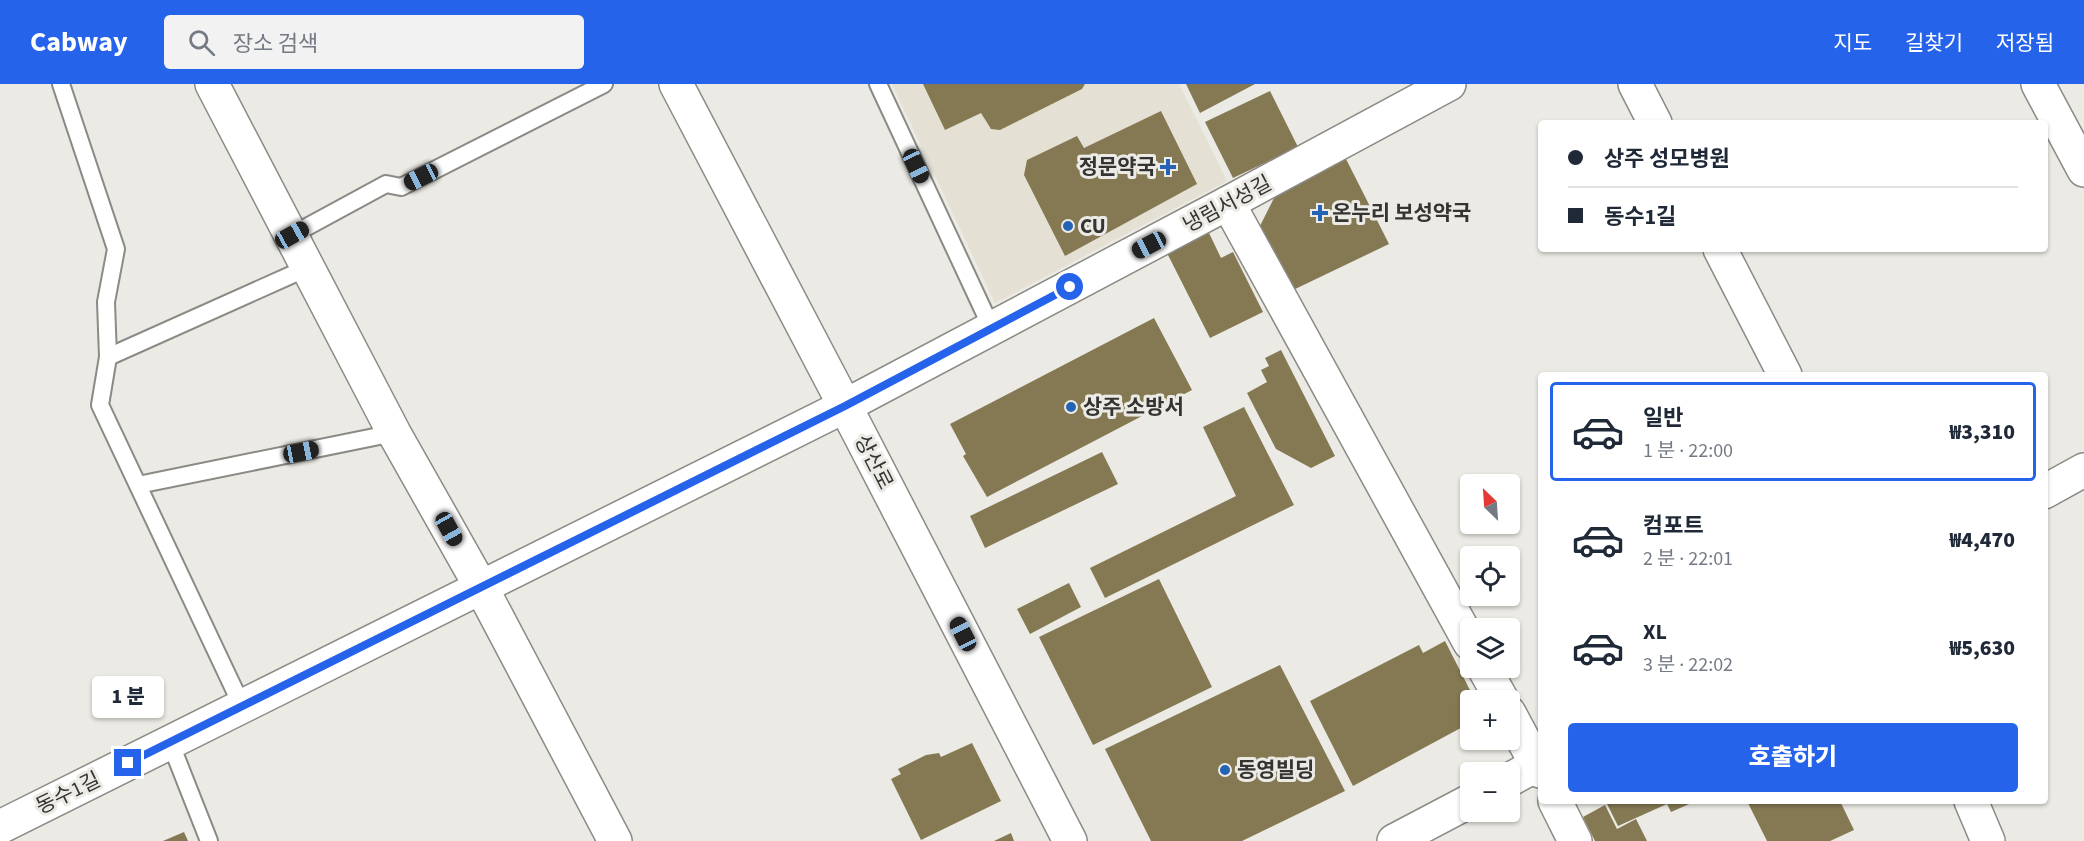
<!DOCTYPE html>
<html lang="ko">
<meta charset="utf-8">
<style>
body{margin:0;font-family:"Source Sans 3","Noto Sans KR",sans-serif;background:#f2f2f3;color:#1f2937;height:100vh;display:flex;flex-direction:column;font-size:22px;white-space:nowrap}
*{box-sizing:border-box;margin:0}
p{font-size:20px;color:#747a83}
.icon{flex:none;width:33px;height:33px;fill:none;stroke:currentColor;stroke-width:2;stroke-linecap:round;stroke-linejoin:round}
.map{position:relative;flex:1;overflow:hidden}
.details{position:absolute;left:1538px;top:288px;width:510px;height:432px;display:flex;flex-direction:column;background:#fff;border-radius:6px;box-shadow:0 2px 4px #0004}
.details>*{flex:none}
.banner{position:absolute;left:1538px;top:36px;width:510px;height:132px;border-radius:6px;box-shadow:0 2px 4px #0004;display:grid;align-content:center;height:132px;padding:0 30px;background:#fff}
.needle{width:39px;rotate:335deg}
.buttons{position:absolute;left:1460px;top:390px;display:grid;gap:12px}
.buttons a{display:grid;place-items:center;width:60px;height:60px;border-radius:6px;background:#fff;box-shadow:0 2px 4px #0004;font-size:30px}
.end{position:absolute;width:27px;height:27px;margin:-14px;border:8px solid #2563eb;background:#fff;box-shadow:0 0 0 3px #fff}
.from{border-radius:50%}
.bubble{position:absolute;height:42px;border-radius:6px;background:#fff;box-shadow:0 2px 4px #0004;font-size:20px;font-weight:800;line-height:42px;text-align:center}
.car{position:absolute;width:18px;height:36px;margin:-18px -9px;border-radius:8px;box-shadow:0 0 4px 2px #0007;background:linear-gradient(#222 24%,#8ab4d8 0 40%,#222 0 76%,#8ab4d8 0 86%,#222 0)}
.banner b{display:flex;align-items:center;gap:21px;height:57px;font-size:22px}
.banner b+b{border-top:2px solid #e0e1e3}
.banner i{width:15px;height:15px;background:#1f2937}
ul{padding:10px 0 0;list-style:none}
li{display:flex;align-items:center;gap:18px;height:99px;margin:0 12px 9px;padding:0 18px;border:3px solid transparent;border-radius:6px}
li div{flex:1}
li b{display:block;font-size:22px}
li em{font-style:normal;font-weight:800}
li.current{border-color:#2563eb}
li>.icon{width:54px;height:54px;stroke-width:1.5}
.cta{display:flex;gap:12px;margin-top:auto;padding:12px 30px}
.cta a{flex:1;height:69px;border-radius:6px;background:#2563eb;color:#fff;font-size:24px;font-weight:800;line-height:69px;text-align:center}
header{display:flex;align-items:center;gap:36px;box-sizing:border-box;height:84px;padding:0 30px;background:#2563eb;color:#fff}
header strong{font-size:28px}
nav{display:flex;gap:33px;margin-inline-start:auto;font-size:21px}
.search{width:420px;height:54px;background:#f2f2f3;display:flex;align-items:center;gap:15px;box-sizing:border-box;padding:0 21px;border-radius:6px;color:#747a83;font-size:22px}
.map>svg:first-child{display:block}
.built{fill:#e4e0d3}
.building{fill:#847953}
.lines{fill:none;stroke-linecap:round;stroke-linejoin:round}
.lane-casing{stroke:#8b8a84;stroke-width:20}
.street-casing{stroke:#8b8a84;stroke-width:36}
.secondary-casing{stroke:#8b8a84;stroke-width:36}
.lane{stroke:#fff;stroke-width:16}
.street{stroke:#fff;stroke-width:33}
.secondary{stroke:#fff;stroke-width:33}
.route{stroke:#2563eb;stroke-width:8}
.poi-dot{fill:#2564b5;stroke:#ebeae4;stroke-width:2}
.labels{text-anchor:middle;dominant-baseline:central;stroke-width:6;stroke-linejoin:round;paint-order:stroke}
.poi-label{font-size:21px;font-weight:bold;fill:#353432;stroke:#ebeae4;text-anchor:start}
.street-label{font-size:21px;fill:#353432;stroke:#ebeae4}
</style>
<header>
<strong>Cabway</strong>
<div class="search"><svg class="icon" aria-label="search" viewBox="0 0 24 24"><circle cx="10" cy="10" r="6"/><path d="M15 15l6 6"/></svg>장소 검색</div>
<nav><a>지도</a><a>길찾기</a><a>저장됨</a></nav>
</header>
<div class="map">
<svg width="2084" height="757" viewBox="0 0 2084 757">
<rect width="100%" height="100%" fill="#ebeae4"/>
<!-- built -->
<path class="built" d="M 892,0 L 1179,0 L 1227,97 L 995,219 Z"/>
<!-- building -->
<g class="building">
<path d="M 923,0 L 1085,0 L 1082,5 L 1000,46 L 991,45 L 981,29 L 945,46 Z"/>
<path d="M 1186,0 L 1255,0 L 1200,29 Z"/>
<path d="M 1270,7 L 1298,63 L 1233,94 L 1205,38 Z"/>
<path d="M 1161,27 L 1197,100 L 1065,172 L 1024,91 L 1027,76 L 1077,52 L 1084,64 Z"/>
<path d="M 1346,75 L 1389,160 L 1291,207 L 1259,144 L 1274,114 Z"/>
<path d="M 1209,149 L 1221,174 L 1233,168 L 1263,228 L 1210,254 L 1167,169 Z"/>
<path d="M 1154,234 L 1192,306 L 987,413 L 963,372 L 966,370 L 950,340 Z"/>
<path d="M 1281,266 L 1335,372 L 1311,384 L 1276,365 L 1247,309 L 1267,298 L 1261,286 L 1269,282 L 1265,274 Z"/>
<path d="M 1244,323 L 1294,421 L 1105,514 L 1090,484 L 1236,412 L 1203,343 Z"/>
<path d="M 1102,368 L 1118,400 L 985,464 L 970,432 Z"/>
<path d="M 1159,495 L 1212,603 L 1093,661 L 1039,553 Z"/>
<path d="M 1069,499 L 1081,523 L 1030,550 L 1017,525 Z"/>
<path d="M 1445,557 L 1475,616 L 1470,616 L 1470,639 L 1353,702 L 1310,617 L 1419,561 L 1423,569 Z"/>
<path d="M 1280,581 L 1345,707 L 1242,757 L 1151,757 L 1105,665 Z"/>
<path d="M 972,659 L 1001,717 L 921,756 L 891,695 L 901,690 L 898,685 L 926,671 L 939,669 L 941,673 Z"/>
<path d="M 1613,717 L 1696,717 L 1671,728 L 1667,720 L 1618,742 L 1607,720 Z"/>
<path d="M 1747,717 L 1840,717 L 1854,746 L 1830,757 L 1767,757 Z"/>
<path d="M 1605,721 L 1617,745 L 1636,735 L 1647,757 L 1595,757 L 1583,733 Z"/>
<path d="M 184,748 L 188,757 L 163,757 Z"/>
<path d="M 1011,749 L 1014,757 L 994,757 Z"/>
</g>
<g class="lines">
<!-- lane casing -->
<g class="lane-casing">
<g id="lane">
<path d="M 61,0 L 116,165 L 106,218 L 108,273 L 100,321 L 242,622"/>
<path d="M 878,0 L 992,245"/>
<path d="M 292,151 L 386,100 L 401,103 L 604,0"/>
<path d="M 108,273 L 309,183"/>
<path d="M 138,401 L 394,349"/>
<path d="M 170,658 L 209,757"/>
</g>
</g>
<!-- street casing -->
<g class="street-casing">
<g id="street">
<path d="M 212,0 L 394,349 L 481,503 L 615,757"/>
<path d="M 2038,0 L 2084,86"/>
<path d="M 1228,119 L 1470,559"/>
<path d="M 1484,584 L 1502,616"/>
<path d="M 1509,629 L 1540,687"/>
<path d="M 1555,717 L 1575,757"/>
<path d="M 0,743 L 845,322 L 1228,119 L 1449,0"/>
</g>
</g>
<!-- secondary casing -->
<g class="secondary-casing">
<g id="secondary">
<path d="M 676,0 L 845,322 L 1070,757"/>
<path d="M 1635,0 L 1655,39"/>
<path d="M 1720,165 L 1785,291"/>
<path d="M 2044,408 L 2084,386"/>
<path d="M 1509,696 L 1540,679"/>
<path d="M 1971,717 L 1988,757"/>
<path d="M 1394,757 L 1470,717"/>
</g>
</g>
<!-- lane -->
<use href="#lane" class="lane"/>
<!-- street -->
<use href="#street" class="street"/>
<!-- secondary -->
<use href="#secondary" class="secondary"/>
</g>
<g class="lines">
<!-- route -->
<path class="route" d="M 128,679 L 845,322 L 1070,203"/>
</g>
<!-- markers -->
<g class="poi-dot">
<path d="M1165 74h6v6h6v6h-6v6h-6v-6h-6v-6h6z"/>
<path d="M1317 120h6v6h6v6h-6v6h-6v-6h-6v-6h6z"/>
<circle cx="1068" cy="142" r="6"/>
<circle cx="1071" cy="323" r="6"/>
<circle cx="1225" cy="686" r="6"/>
</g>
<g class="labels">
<!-- poi labels -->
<g class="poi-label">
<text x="1156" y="83" text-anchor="end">정문약국</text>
<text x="1332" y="129">온누리 보성약국</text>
<text x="1080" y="142">CU</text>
<text x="1083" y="323">상주 소방서</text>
<text x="1237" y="686">동영빌딩</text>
</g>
<!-- street labels -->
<g class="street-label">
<text transform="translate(1227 120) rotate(-28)">냉림서성길</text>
<text transform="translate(874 378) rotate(63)">상산로</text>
<text transform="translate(68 709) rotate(-26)">동수1길</text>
</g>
</g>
</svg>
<div class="buttons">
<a><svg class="needle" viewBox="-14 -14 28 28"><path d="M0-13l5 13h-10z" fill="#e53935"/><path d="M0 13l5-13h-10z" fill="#747a83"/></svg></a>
<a><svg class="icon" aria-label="locate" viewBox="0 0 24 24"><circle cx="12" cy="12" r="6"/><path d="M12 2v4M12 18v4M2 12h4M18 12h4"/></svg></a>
<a><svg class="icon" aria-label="layers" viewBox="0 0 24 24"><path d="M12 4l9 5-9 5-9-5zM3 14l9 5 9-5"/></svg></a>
<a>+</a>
<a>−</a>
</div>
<i class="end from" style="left:1070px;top:203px"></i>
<i class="end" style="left:128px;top:679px"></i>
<div class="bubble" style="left:92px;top:592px;width:72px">1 분</div>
<i class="car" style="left:916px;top:82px;rotate:155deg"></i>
<i class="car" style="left:421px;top:93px;rotate:243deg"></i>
<i class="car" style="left:292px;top:151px;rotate:61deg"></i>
<i class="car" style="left:1149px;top:161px;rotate:242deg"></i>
<i class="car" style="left:301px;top:368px;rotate:79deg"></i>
<i class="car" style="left:449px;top:445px;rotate:151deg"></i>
<i class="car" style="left:963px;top:550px;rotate:333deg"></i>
<div class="banner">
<b><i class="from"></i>상주 성모병원</b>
<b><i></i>동수1길</b>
</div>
<section class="details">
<ul>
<li class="current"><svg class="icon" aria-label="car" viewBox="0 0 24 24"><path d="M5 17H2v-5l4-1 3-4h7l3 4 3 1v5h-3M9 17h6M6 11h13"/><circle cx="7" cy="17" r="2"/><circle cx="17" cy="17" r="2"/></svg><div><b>일반</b><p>1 분 · 22:00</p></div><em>₩3,310</em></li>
<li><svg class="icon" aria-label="car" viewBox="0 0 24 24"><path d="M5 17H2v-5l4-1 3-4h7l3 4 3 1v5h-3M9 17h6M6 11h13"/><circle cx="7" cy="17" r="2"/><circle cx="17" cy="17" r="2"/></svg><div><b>컴포트</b><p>2 분 · 22:01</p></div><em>₩4,470</em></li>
<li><svg class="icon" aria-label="car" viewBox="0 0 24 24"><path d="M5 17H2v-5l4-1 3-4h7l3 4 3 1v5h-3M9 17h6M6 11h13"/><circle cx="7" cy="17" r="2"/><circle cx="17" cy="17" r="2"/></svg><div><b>XL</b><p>3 분 · 22:02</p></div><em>₩5,630</em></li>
</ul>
<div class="cta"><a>호출하기</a></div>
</section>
</div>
